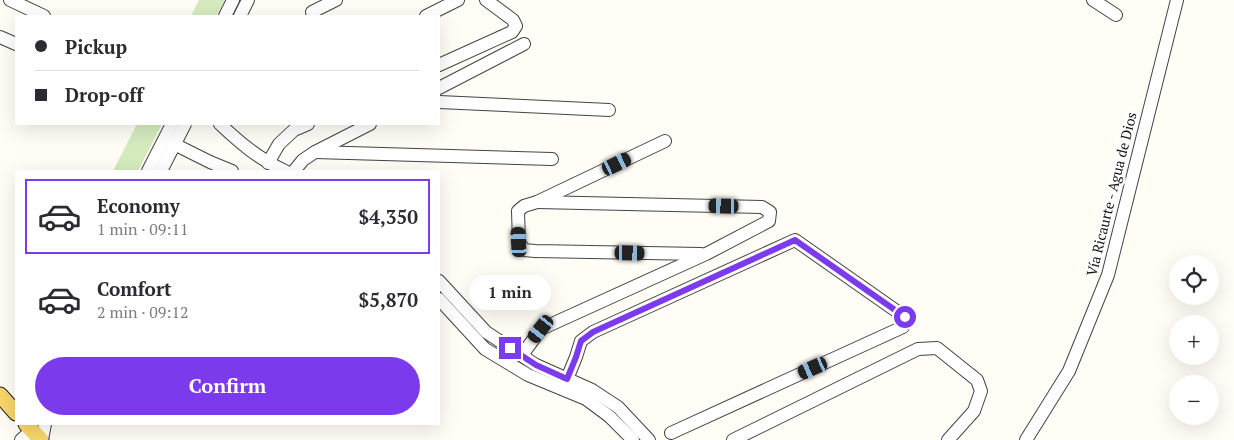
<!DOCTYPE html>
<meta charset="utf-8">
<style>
body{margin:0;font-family:"PT Serif",serif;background:#f7f7f7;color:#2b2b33;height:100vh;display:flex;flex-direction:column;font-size:19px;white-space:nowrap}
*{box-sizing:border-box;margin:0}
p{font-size:16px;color:#7c7c81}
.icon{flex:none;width:28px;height:28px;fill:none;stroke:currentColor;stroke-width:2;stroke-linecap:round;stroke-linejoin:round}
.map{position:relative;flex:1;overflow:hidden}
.sheet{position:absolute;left:15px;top:170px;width:425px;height:255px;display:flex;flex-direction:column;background:#fff;border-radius:0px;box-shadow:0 5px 20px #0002}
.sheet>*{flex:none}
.top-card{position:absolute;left:15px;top:15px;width:425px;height:110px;border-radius:0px;box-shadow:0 5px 20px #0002;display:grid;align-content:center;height:110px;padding:0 20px;background:#fff}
.buttons{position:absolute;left:1169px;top:255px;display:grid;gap:10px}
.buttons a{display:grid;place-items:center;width:50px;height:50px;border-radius:50%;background:#fff;box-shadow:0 5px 20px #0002;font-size:25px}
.end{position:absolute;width:22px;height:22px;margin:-11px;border:6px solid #7c3aed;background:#fff;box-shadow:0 0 0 2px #fff}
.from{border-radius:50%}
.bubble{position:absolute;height:35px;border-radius:18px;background:#fff;box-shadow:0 5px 20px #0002;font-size:16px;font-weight:700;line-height:35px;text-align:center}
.car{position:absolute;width:15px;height:30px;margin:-15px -8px;border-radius:6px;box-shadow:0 0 4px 1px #0007;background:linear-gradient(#222 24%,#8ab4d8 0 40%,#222 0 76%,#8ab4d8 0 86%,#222 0)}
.top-card b{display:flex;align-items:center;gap:18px;height:48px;font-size:19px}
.top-card b+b{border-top:1px solid #e1e1e2}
.top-card i{width:12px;height:12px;background:#2b2b33}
ul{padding:9px 0 0;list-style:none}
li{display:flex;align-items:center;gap:15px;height:75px;margin:0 10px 8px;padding:0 10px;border:2px solid transparent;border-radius:0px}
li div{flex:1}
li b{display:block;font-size:19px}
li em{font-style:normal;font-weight:700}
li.on{border-color:#7c3aed}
li>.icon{width:45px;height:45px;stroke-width:1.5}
.cta{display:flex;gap:10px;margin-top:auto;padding:10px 20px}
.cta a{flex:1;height:58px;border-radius:30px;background:#7c3aed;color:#fff;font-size:20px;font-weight:700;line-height:58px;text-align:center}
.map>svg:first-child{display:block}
.green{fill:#d5ebbd}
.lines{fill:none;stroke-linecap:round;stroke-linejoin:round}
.minor-casing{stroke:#444;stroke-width:14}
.major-casing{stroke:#222;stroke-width:17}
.minor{stroke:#fff;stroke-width:12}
.major{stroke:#f9d66b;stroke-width:15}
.route{stroke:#7c3aed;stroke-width:6}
.labels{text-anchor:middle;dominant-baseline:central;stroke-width:5;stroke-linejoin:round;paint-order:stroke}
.street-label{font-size:14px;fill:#111;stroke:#fff}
</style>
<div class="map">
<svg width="1234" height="440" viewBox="0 0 1234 440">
<rect width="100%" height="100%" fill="#fffdf5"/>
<!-- green -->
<g class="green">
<path d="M 199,0 L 225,0 L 216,16 L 191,16 Z"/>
<path d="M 137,124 L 162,124 L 138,171 L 113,171 Z"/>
</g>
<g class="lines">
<!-- minor casing -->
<g class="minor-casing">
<g id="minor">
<path d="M 10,0 L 44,16"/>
<path d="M 1093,0 L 1116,15"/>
<path d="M 312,12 L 336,0"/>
<path d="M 225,16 L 233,0"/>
<path d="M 240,16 L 248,0"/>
<path d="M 426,16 L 458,0"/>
<path d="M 0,37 L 16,44"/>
<path d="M 439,65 L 512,32 L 516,26 L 513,20 L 486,0"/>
<path d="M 439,88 L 524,44"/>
<path d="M 439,102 L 609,110"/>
<path d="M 220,124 C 240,143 259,159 285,171"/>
<path d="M 665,141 L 537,202 L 524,206 L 518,211 L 519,242 L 524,250 L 535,251 L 701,254"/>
<path d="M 174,144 L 210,162 L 232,171"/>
<path d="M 315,152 L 552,159"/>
<path d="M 268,163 L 279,144 L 294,130 L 308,124"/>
<path d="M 148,171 L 172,124"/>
<path d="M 161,171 L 185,124"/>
<path d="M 294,171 L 303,160 L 315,152 L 370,124"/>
<path d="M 439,281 L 486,332 L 536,365 L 592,390 L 618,407 L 649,440"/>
<path d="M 439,299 L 485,349 L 528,375 L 586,399 L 609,416 L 633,440"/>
<path d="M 522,355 L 541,329 L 706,254 L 769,221 L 770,212 L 762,207 L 537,202"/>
<path d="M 567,379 L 576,357 L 581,341 L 593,332 L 795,240 L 905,317 L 903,327 L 671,433"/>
<path d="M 21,440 L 32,430"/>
<path d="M 42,440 L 45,424"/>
<path d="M 733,440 L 918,349 L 937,348 L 977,380 L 981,391 L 974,411 L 948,440"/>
<path d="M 1026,440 L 1069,371 L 1108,275 L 1177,0"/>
</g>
</g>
<!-- major casing -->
<g class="major-casing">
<g id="major">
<path d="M 0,395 L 16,413"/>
<path d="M 26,424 L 41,440"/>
</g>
</g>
<!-- minor -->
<use href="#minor" class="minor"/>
<!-- major -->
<use href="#major" class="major"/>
</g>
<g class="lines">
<!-- route -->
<path class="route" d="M 510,348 L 536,365 L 567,379 L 576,357 L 581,341 L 593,332 L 795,240 L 905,317"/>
</g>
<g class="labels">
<!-- street labels -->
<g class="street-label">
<text transform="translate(1111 194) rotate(-76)">Vía Ricaurte - Agua de Dios</text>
</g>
</g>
</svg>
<div class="buttons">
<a><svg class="icon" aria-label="locate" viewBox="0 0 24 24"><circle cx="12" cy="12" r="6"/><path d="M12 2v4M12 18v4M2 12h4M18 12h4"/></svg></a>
<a>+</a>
<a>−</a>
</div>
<i class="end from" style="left:905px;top:317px"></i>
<i class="end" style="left:510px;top:348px"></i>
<div class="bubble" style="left:469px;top:275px;width:82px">1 min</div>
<i class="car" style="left:617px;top:164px;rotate:64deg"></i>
<i class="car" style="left:724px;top:206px;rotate:271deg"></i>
<i class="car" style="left:519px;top:242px;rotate:357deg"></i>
<i class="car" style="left:630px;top:253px;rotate:91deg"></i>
<i class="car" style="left:541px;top:329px;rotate:219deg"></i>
<i class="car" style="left:813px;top:368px;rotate:246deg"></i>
<div class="top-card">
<b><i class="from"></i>Pickup</b>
<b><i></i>Drop-off</b>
</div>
<section class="sheet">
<ul>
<li class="on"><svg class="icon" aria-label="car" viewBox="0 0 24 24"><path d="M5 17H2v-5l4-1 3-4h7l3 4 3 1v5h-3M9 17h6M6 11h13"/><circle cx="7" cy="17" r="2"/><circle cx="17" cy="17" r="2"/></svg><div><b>Economy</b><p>1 min · 09:11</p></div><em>$4,350</em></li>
<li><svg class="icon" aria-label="car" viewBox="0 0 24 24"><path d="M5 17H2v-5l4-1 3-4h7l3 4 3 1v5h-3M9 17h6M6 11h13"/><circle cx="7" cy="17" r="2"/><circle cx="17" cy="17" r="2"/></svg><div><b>Comfort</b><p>2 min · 09:12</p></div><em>$5,870</em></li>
</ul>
<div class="cta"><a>Confirm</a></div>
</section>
</div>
